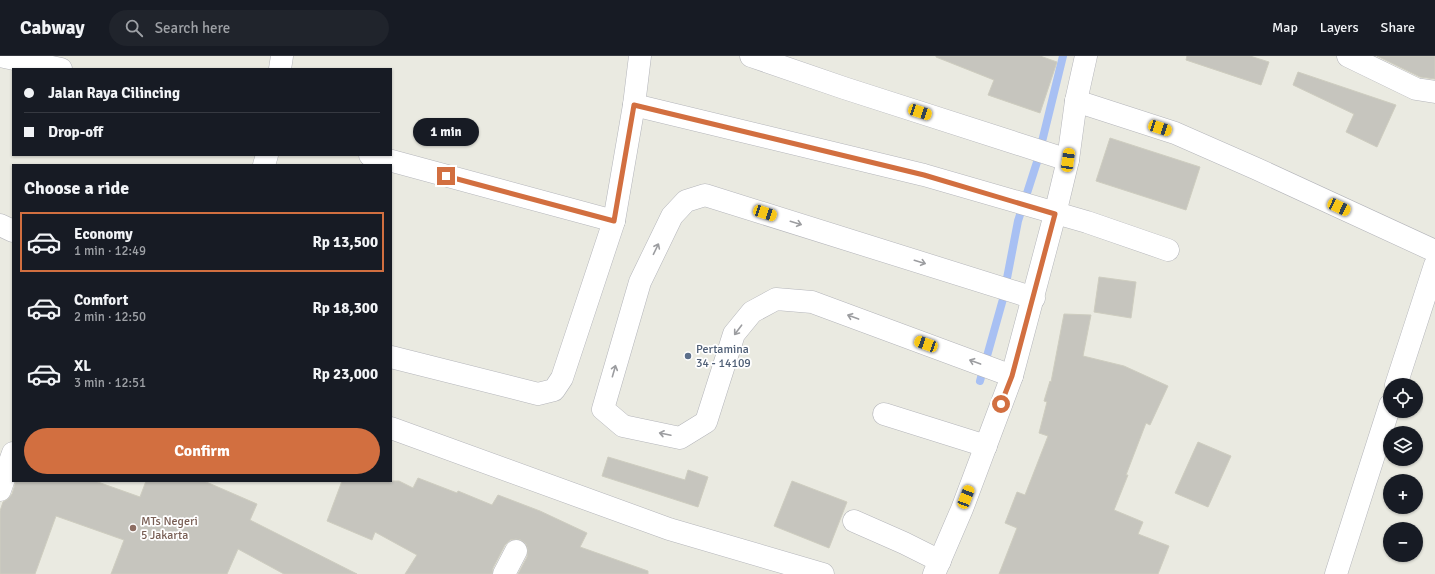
<!DOCTYPE html>
<meta charset="utf-8">
<style>
body{margin:0;font-family:Signika,sans-serif;background:#20242c;color:#f1f3f6;height:100vh;display:flex;flex-direction:column;font-size:15px;white-space:nowrap}
*{box-sizing:border-box;margin:0}
p{font-size:13px;color:#9ea1a6}
.icon{flex:none;width:22px;height:22px;fill:none;stroke:currentColor;stroke-width:2;stroke-linecap:round;stroke-linejoin:round}
.map{position:relative;flex:1;overflow:hidden}
.side{position:absolute;left:12px;top:108px;width:380px;height:318px;display:flex;flex-direction:column;background:#171b24;border-radius:0px;box-shadow:0 1px 3px #0004}
.side>*{flex:none}
.top-card{position:absolute;left:12px;top:12px;width:380px;height:88px;border-radius:0px;box-shadow:0 1px 3px #0004;display:grid;align-content:center;height:88px;padding:0 12px;background:#171b24}
.fabs{position:absolute;left:1383px;top:322px;display:grid;gap:8px}
.fabs a{display:grid;place-items:center;width:40px;height:40px;border-radius:50%;background:#171b24;box-shadow:0 1px 3px #0004;font-size:20px}
.end{position:absolute;width:18px;height:18px;margin:-9px;border:5px solid #d26f40;background:#fff;box-shadow:0 0 0 2px #fff}
.from{border-radius:50%}
.bubble{position:absolute;height:28px;border-radius:14px;background:#171b24;box-shadow:0 1px 3px #0004;font-size:13px;font-weight:700;line-height:28px;text-align:center}
.car{position:absolute;width:12px;height:24px;margin:-12px -6px;border-radius:5px;box-shadow:0 0 3px 1px #0007;background:linear-gradient(#f5c518 24%,#345 0 40%,#f5c518 0 76%,#345 0 86%,#f5c518 0)}
.top-card b{display:flex;align-items:center;gap:14px;height:38px;font-size:15px}
.top-card b+b{border-top:1px solid #363941}
.top-card i{width:10px;height:10px;background:#f1f3f6}
ul{padding:0;list-style:none}
li{display:flex;align-items:center;gap:12px;height:60px;margin:0 8px 6px;padding:0 4px;border:2px solid transparent;border-radius:0px}
li div{flex:1}
li b{display:block;font-size:15px}
li em{font-style:normal;font-weight:700}
li.selected{border-color:#d26f40}
li>.icon{width:36px;height:36px;stroke-width:1.5}
h2{padding:0 12px;font-size:18px;line-height:48px}
.button{display:flex;gap:8px;margin-top:auto;padding:8px 12px}
.button a{flex:1;height:46px;border-radius:24px;background:#d26f40;color:#fff;font-size:16px;font-weight:700;line-height:46px;text-align:center}
header{display:flex;align-items:center;gap:24px;box-sizing:border-box;height:56px;padding:0 20px;background:#171b24;border-bottom:1px solid #363941}
header strong{font-size:19px}
nav{display:flex;gap:22px;margin-inline-start:auto;font-size:14px}
.search{width:280px;height:36px;background:#20242c;display:flex;align-items:center;gap:10px;box-sizing:border-box;padding:0 14px;border-radius:22px;color:#9ea1a6;font-size:15px}
.map>svg:first-child{display:block}
.lines{fill:none;stroke-linecap:round;stroke-linejoin:round}
.stream{stroke:#a8c0f3;stroke-width:8}
.building{fill:#c6c5be;stroke:#cecdc0}
.minor-casing{stroke:#b4b5ba;stroke-width:23}
.minor{stroke:#fff;stroke-width:22}
.oneway{stroke:#9c9da0}
.route{stroke:#d26f40;stroke-width:5}
.service-dot{fill:#5c6f8a;stroke:#fff;stroke-width:1.5}
.education-dot{fill:#8d6e63;stroke:#fff;stroke-width:1.5}
.labels{text-anchor:middle;dominant-baseline:central;stroke-width:3.5;stroke-linejoin:round;paint-order:stroke}
.service-label{font-size:12px;fill:#4e5e75;stroke:#fff;text-anchor:start}
.education-label{font-size:12px;fill:#785e54;stroke:#fff;text-anchor:start}
</style>
<header>
<strong>Cabway</strong>
<div class="search"><svg class="icon" aria-label="search" viewBox="0 0 24 24"><circle cx="10" cy="10" r="6"/><path d="M15 15l6 6"/></svg>Search here</div>
<nav><a>Map</a><a>Layers</a><a>Share</a></nav>
</header>
<div class="map">
<svg width="1435" height="518" viewBox="0 0 1435 518">
<rect width="100%" height="100%" fill="#eaeae1"/>
<g class="lines">
<!-- stream -->
<path class="stream" d="M 980,325 L 1003,243 L 1018,165 L 1037,106 L 1063,0"/>
</g>
<!-- building -->
<g class="building">
<path d="M 936,0 L 1040,0 L 1057,6 L 1040,57 L 988,39 L 994,24 L 936,1 Z"/>
<path d="M 1187,0 L 1250,0 L 1269,6 L 1261,29 L 1186,4 Z"/>
<path d="M 1377,0 L 1435,0 L 1435,23 L 1420,21 Z"/>
<path d="M 1298,16 L 1396,49 L 1377,91 L 1346,76 L 1354,58 L 1293,29 Z"/>
<path d="M 1110,82 L 1200,111 L 1186,154 L 1096,125 Z"/>
<path d="M 1099,221 L 1136,226 L 1131,262 L 1094,256 Z"/>
<path d="M 1064,258 L 1091,259 L 1083,300 L 1124,310 L 1168,330 L 1150,369 L 1146,367 L 1126,419 L 1128,419 L 1114,454 L 1143,466 L 1138,478 L 1169,490 L 1158,518 L 999,518 L 1017,472 L 1005,467 L 1017,436 L 1025,439 L 1048,380 L 1039,377 L 1047,346 L 1044,345 L 1050,325 L 1051,326 Z"/>
<path d="M 1198,386 L 1231,400 L 1208,451 L 1175,437 Z"/>
<path d="M 608,401 L 685,424 L 688,414 L 708,421 L 698,451 L 602,420 Z"/>
<path d="M 418,422 L 457,437 L 458,435 L 492,449 L 498,439 L 540,455 L 587,477 L 580,491 L 648,515 L 648,518 L 518,518 L 527,501 L 528,494 L 526,488 L 521,484 L 516,483 L 510,484 L 505,489 L 493,512 L 492,518 L 405,518 L 417,499 L 375,476 L 372,484 L 327,465 L 342,425 L 399,425 L 413,432 Z"/>
<path d="M 16,425 L 95,425 L 140,441 L 146,425 L 204,425 L 257,448 L 250,464 L 357,518 L 284,518 L 238,493 L 227,518 L 111,518 L 124,484 L 56,460 L 35,518 L 0,518 L 0,455 L 3,446 L 8,443 L 12,438 Z"/>
<path d="M 792,425 L 847,446 L 829,492 L 774,470 Z"/>
</g>
<g class="lines">
<!-- minor casing -->
<g class="minor-casing">
<g id="minor">
<path d="M 0,0 L 61,13"/>
<path d="M 751,0 L 844,32 L 1068,104"/>
<path d="M 1348,0 L 1416,33 L 1435,36"/>
<path d="M 280,13 L 282,0"/>
<path d="M 1076,45 L 1175,77 L 1257,113 L 1435,195"/>
<path d="M 634,49 L 924,119 L 1087,166 L 1168,194"/>
<path d="M 370,99 L 614,165"/>
<path d="M 264,109 L 267,99"/>
<path d="M 0,169 L 13,175"/>
<path d="M 391,301 L 538,338 L 554,334 L 562,322 L 614,165 L 634,49 L 640,0"/>
<path d="M 1012,320 L 812,246 L 776,243 L 752,256 L 734,278 L 706,366 L 680,382 L 623,370 L 603,353 L 640,226 L 672,160 L 686,145 L 705,139 L 1034,242"/>
<path d="M 1396,329 L 1435,209"/>
<path d="M 884,358 L 986,390"/>
<path d="M 391,372 L 669,473 L 823,518"/>
<path d="M 0,434 L 13,397"/>
<path d="M 854,465 L 904,487 L 940,505"/>
<path d="M 504,518 L 516,495"/>
<path d="M 934,518 L 962,453 L 1012,320 L 1055,158 L 1068,104 L 1076,45 L 1086,0"/>
<path d="M 1336,518 L 1390,349"/>
</g>
</g>
<!-- minor -->
<use href="#minor" class="minor"/>
</g>
<!-- one-way arrows -->
<defs><path id="oneway-shaft" d="M-6 0H5M1.5-3L5.5 0L1.5 3" fill="none" stroke-width="1.6" stroke-linecap="round" stroke-linejoin="round"/></defs>
<g class="oneway">
<use href="#oneway-shaft" transform="translate(796 167) rotate(17)"/>
<use href="#oneway-shaft" transform="translate(656 193) rotate(-64)"/>
<use href="#oneway-shaft" transform="translate(920 206) rotate(17)"/>
<use href="#oneway-shaft" transform="translate(853 261) rotate(-160)"/>
<use href="#oneway-shaft" transform="translate(738 274) rotate(127)"/>
<use href="#oneway-shaft" transform="translate(975 306) rotate(-160)"/>
<use href="#oneway-shaft" transform="translate(614 315) rotate(-74)"/>
<use href="#oneway-shaft" transform="translate(665 378) rotate(-168)"/>
</g>
<g class="lines">
<!-- route -->
<path class="route" d="M 446,120 L 614,165 L 634,49 L 924,119 L 1055,158 L 1012,320 L 1001,348"/>
</g>
<!-- markers -->
<circle class="service-dot" cx="688" cy="300" r="4"/>
<circle class="education-dot" cx="133" cy="472" r="4"/>
<g class="labels">
<!-- service labels -->
<g class="service-label">
<text x="696" y="293">Pertamina<tspan x="696" dy="14">34 - 14109</tspan></text>
</g>
<!-- education labels -->
<g class="education-label">
<text x="141" y="465">MTs Negeri<tspan x="141" dy="14">5 Jakarta</tspan></text>
</g>
</g>
</svg>
<div class="fabs">
<a><svg class="icon" aria-label="locate" viewBox="0 0 24 24"><circle cx="12" cy="12" r="6"/><path d="M12 2v4M12 18v4M2 12h4M18 12h4"/></svg></a>
<a><svg class="icon" aria-label="layers" viewBox="0 0 24 24"><path d="M12 4l9 5-9 5-9-5zM3 14l9 5 9-5"/></svg></a>
<a>+</a>
<a>−</a>
</div>
<i class="end from" style="left:1001px;top:348px"></i>
<i class="end" style="left:446px;top:120px"></i>
<div class="bubble" style="left:413px;top:62px;width:66px">1 min</div>
<i class="car" style="left:920px;top:56px;rotate:108deg"></i>
<i class="car" style="left:1160px;top:72px;rotate:108deg"></i>
<i class="car" style="left:1068px;top:104px;rotate:8deg"></i>
<i class="car" style="left:1339px;top:151px;rotate:115deg"></i>
<i class="car" style="left:765px;top:157px;rotate:108deg"></i>
<i class="car" style="left:926px;top:288px;rotate:290deg"></i>
<i class="car" style="left:966px;top:441px;rotate:21deg"></i>
<div class="top-card">
<b><i class="from"></i>Jalan Raya Cilincing</b>
<b><i></i>Drop-off</b>
</div>
<section class="side">
<h2>Choose a ride</h2>
<ul>
<li class="selected"><svg class="icon" aria-label="car" viewBox="0 0 24 24"><path d="M5 17H2v-5l4-1 3-4h7l3 4 3 1v5h-3M9 17h6M6 11h13"/><circle cx="7" cy="17" r="2"/><circle cx="17" cy="17" r="2"/></svg><div><b>Economy</b><p>1 min · 12:49</p></div><em>Rp 13,500</em></li>
<li><svg class="icon" aria-label="car" viewBox="0 0 24 24"><path d="M5 17H2v-5l4-1 3-4h7l3 4 3 1v5h-3M9 17h6M6 11h13"/><circle cx="7" cy="17" r="2"/><circle cx="17" cy="17" r="2"/></svg><div><b>Comfort</b><p>2 min · 12:50</p></div><em>Rp 18,300</em></li>
<li><svg class="icon" aria-label="car" viewBox="0 0 24 24"><path d="M5 17H2v-5l4-1 3-4h7l3 4 3 1v5h-3M9 17h6M6 11h13"/><circle cx="7" cy="17" r="2"/><circle cx="17" cy="17" r="2"/></svg><div><b>XL</b><p>3 min · 12:51</p></div><em>Rp 23,000</em></li>
</ul>
<div class="button"><a>Confirm</a></div>
</section>
</div>
